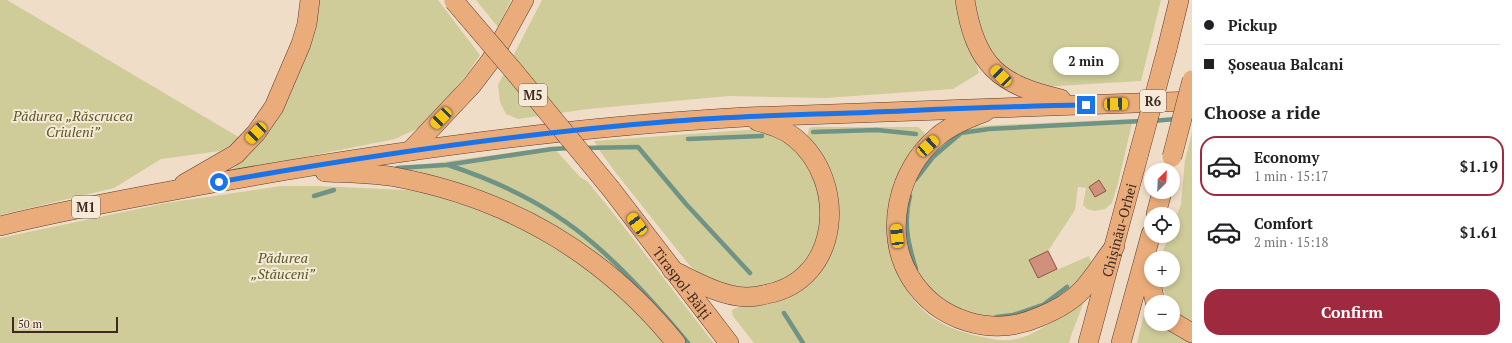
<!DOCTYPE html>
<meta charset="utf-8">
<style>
body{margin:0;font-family:"PT Serif",serif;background:#f6f6f6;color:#202124;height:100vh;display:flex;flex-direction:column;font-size:15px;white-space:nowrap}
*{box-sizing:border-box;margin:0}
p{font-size:13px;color:#757577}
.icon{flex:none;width:22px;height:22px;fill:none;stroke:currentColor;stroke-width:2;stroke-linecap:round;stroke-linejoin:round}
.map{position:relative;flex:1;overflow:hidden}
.details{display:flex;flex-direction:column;background:#fff;width:320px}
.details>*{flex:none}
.banner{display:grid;align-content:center;height:88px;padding:0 12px;background:#fff}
.needle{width:26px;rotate:24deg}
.fabs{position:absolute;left:1144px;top:163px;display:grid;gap:8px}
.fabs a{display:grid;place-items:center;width:36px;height:36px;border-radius:50%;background:#fff;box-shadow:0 2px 6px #0003;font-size:20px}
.scale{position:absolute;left:12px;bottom:10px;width:106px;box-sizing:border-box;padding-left:4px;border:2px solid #3d2920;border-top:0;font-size:11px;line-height:14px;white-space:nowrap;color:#3d2920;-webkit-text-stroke:3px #f7e9d8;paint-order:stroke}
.end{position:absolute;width:18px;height:18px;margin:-9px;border:5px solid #1a73e8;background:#fff;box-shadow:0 0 0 2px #fff}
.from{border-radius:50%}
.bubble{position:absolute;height:28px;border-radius:14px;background:#fff;box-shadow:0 2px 6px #0003;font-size:13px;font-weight:600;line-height:28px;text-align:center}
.car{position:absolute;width:12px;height:24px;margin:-12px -6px;border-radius:5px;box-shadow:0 0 3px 1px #0007;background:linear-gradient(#f5c518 24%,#345 0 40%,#f5c518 0 76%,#345 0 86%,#f5c518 0)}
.banner b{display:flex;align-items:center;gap:14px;height:38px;font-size:15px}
.banner b+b{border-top:1px solid #e0e0e0}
.banner i{width:10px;height:10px;background:#202124}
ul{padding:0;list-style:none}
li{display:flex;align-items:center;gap:12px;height:60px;margin:0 8px 6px;padding:0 4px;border:2px solid transparent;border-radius:16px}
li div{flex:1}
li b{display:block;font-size:15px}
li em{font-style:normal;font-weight:600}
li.selected{border-color:#9f293e}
li>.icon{width:36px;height:36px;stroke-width:1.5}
h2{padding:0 12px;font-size:18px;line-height:48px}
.cta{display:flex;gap:8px;margin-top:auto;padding:8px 12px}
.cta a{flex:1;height:46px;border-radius:16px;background:#9f293e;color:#fff;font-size:16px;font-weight:600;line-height:46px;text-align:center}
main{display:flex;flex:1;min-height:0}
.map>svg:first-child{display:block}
.green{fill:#cfcc9a}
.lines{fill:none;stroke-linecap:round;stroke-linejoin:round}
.stream{stroke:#6f9384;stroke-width:4.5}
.building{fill:#d0907c;stroke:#8e5240}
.trunk-casing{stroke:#5b3c30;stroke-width:20}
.trunk{stroke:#eaac7a;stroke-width:19}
.trunk-bridge-casing{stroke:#5b3c30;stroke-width:20;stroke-linecap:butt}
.trunk-bridge{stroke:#eaac7a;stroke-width:19}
.route{stroke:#1a73e8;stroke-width:5}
.labels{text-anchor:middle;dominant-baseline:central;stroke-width:4;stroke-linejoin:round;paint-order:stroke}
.shield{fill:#f7e9d8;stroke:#756357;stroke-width:1}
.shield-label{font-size:13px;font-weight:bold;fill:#3d2920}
.park-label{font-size:14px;font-style:italic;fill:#565a25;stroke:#f7e9d8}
.street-label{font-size:14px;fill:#3d2920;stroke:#f7e9d8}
</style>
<main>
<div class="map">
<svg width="1192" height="343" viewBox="0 0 1192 343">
<rect width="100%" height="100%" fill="#f0ddc7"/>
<!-- green -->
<g class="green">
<path d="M 0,0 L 7,0 L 242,139 L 220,151 L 161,159 L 114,188 L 0,215 Z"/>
<path d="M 316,0 L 438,0 L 480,55 L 468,73 L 423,126 L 395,139 L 230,172 L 268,130 Z"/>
<path d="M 476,0 L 511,0 L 498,27 Z"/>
<path d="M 542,0 L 957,0 L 979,73 L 953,89 L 825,98 L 729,96 L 588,109 L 518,119 L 506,114 L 500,102 L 498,85 Z"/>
<path d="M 971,0 L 1161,0 L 1141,81 L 1041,87 L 1028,85 L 989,53 Z"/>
<path d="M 1133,119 L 1118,183 L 1112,203 L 1105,209 L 1095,211 L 1087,209 L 1083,205 L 1086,188 L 1078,187 L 1075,210 L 1048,251 L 1029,260 L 1038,278 L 1089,256 L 1092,264 C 1089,269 1086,275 1082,279 C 1077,285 1063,297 1056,300 C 1049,304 1039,306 1030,309 C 1014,315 994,320 977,316 C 956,311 937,299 924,283 C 904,258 901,209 916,181 C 928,156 951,138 975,126 Z"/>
<path d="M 813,127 L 918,127 L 925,133 L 919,145 L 896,264 C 908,308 939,328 982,337 C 993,339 1004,342 1016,339 C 1040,334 1061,314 1080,299 L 1084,302 L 1072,333 L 1069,343 L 754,343 L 733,316 L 732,310 C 741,304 755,307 765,305 C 796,299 809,277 827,255 L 811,144 L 807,137 L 809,128 Z"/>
<path d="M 760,129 L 785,141 L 801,155 L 820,191 L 821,220 L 816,243 L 797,271 L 771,286 L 731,289 L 708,279 L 690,266 L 616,173 L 602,154 L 594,141 Z"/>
<path d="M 1192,132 L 1192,325 L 1173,311 L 1173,302 L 1168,302 L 1160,280 L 1173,280 L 1173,258 L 1160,258 L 1169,236 L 1173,236 L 1173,225 L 1181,204 L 1185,160 Z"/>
<path d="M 553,147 L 580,177 L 587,181 C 631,234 671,289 714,343 L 684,343 L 604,260 L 397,172 L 396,166 L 427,164 Z"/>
<path d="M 281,186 L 317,186 L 406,190 L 415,190 L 506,218 L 607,281 L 666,343 L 0,343 L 0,238 L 166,203 Z"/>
<path d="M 1148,311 L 1151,313 L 1151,324 L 1160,324 L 1171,333 L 1190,343 L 1137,343 L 1144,314 L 1145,312 Z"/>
</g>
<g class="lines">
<!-- stream -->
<g class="stream">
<path d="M 1152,121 L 1176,119"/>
<path d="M 813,132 L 877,130 L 916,134"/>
<path d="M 688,139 L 762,136"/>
<path d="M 584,148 L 638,147 L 686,204 L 750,273"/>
<path d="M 448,165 C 500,182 552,207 594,244 C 629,274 659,308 688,343"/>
<path d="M 397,168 L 446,165 L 552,149 L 571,148"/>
<path d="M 916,179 L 933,157 L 961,133 L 989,129 L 1142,121"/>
<path d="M 314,196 L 334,190"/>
<path d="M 910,196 C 903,221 908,244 916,269"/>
<path d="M 784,313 L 803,343"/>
<path d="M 996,317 L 1013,315 L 1043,305 L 1067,287"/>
</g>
</g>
<!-- building -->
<g class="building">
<path d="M 1099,180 L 1106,191 L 1095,197 L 1089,187 Z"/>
<path d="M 1048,251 L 1057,269 L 1038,278 L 1029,260 Z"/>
</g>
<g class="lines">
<!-- trunk casing -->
<g class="trunk-casing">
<g id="trunk">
<path d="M 965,0 C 975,65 999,85 1061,99"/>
<path d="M 1167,49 L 1179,0"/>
<path d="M 985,112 C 968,118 951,125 937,137 C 898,170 883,232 910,277 C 937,321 992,338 1039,317 C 1054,311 1071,302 1082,290 C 1094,277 1104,260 1115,246"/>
<path d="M 410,151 L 472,85 L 491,60 L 524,0"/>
<path d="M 325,172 C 348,173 372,173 395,177 C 508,198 603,253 676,343"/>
<path d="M 184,184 L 236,154 L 256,133 L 274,107 L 301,44 L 307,24 L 310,0"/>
<path id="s1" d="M 611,189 L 729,343"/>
<path d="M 1156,214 L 1162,192"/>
<path d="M 0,226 C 69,209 138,197 208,184 C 385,152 564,127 745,117 L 1192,101"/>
<path d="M 1146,259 L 1155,302"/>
<path d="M 672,270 C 695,281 720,296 746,297 C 753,297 760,296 767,294 C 841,280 848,181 795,138 C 784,129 771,125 757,121"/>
<path d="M 1173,322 L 1192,333"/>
<path id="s2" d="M 1088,343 L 1139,153"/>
<path d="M 1121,343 L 1151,234"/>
</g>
</g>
<!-- trunk -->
<use href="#trunk" class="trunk"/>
<!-- trunk-bridge casing -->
<g class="trunk-bridge-casing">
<g id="trunk-bridge">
<path d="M 454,1 L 512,69 L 611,189"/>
<path d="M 1139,153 L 1167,49"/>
<path d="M 1172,157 L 1192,80"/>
</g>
</g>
<!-- trunk-bridge -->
<use href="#trunk-bridge" class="trunk-bridge"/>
</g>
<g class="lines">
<!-- route -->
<path class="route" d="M 219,182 C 370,155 522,133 675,121 C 733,116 791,115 850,113 C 928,110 1007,106 1086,105"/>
</g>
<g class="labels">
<!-- shield labels -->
<g class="shield">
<rect x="519" y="84" width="28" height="22" rx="3"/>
<rect x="1140" y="90" width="26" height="22" rx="3"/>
<rect x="72" y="196" width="28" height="22" rx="3"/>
</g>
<g class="shield-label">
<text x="533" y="95">M5</text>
<text x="1153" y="101">R6</text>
<text x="86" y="207">M1</text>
</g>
<!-- park labels -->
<g class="park-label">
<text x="73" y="115">Pădurea „Răscrucea<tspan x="73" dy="16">Criuleni”</tspan></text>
<text x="283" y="257">Pădurea<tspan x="283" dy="16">„Stăuceni”</tspan></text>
</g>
<!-- street labels -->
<g class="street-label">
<text stroke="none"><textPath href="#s2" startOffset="117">Chișinău-Orhei</textPath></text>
<text stroke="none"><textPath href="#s1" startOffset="118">Tiraspol-Bălți</textPath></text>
</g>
</g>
</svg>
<div class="fabs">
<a><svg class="needle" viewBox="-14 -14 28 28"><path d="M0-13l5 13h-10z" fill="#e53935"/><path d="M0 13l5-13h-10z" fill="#757577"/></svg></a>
<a><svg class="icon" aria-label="locate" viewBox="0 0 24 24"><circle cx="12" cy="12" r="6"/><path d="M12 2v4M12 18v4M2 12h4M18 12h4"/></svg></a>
<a>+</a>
<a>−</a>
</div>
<div class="scale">50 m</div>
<i class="end from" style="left:219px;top:182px"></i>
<i class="end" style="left:1086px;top:105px"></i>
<div class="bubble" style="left:1053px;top:47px;width:66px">2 min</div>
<i class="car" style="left:1001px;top:76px;rotate:315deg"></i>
<i class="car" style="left:1116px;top:104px;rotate:88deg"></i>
<i class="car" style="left:441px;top:118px;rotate:224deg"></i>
<i class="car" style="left:256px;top:133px;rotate:224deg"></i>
<i class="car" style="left:928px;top:146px;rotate:48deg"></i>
<i class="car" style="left:637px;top:224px;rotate:323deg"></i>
<i class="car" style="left:897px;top:236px;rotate:354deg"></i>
</div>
<section class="details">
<div class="banner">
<b><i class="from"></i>Pickup</b>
<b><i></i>Șoseaua Balcani</b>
</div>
<h2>Choose a ride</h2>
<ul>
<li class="selected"><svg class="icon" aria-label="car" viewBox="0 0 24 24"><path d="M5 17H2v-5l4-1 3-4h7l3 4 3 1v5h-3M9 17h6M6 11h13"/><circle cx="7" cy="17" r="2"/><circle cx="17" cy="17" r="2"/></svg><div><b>Economy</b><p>1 min · 15:17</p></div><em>$1.19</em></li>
<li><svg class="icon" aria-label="car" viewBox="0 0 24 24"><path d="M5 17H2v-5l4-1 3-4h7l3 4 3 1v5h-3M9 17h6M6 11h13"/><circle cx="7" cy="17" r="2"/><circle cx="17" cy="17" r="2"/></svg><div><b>Comfort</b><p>2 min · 15:18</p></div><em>$1.61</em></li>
</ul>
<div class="cta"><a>Confirm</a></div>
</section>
</main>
